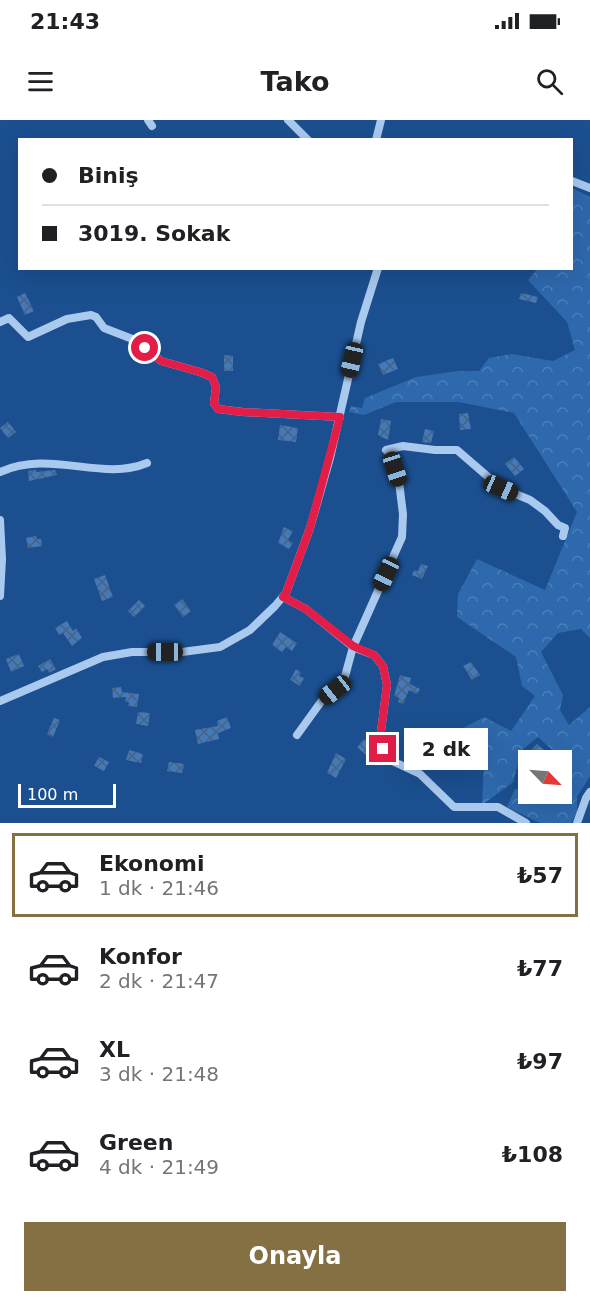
<!DOCTYPE html>
<html lang="tr">
<meta charset="utf-8">
<style>
body{margin:0;font-family:"DejaVu Sans",sans-serif;background:#f6f6f6;color:#202124;height:100vh;display:flex;flex-direction:column;font-size:22px;white-space:nowrap}
*{box-sizing:border-box;margin:0}
p{font-size:20px;color:#757577}
.icon{flex:none;width:33px;height:33px;fill:none;stroke:currentColor;stroke-width:2;stroke-linecap:round;stroke-linejoin:round}
.map{position:relative;height:703px;overflow:hidden}
.panel{display:flex;flex-direction:column;background:#fff;flex:1}
.panel>*{flex:none}
.top-card{position:absolute;left:18px;top:18px;width:555px;height:132px;border-radius:0px;box-shadow:0 6px 24px #0002;display:grid;align-content:center;height:132px;padding:0 24px;background:#fff}
.needle{width:39px;rotate:115deg}
.controls{position:absolute;left:518px;top:630px;display:grid;gap:12px}
.controls a{display:grid;place-items:center;width:54px;height:54px;border-radius:0px;background:#fff;box-shadow:0 6px 24px #0002;font-size:30px}
.scale{position:absolute;left:18px;bottom:15px;width:98px;box-sizing:border-box;padding-left:6px;border:3px solid #fff;border-top:0;font-size:16px;line-height:21px;white-space:nowrap;color:#fff;-webkit-text-stroke:4px #1b4f8f;paint-order:stroke}
.end{position:absolute;width:27px;height:27px;margin:-14px;border:8px solid #e11d48;background:#fff;box-shadow:0 0 0 3px #fff}
.from{border-radius:50%}
.bubble{position:absolute;height:42px;border-radius:0px;background:#fff;box-shadow:0 6px 24px #0002;font-size:20px;font-weight:600;line-height:42px;text-align:center}
.car{position:absolute;width:18px;height:36px;margin:-18px -9px;border-radius:8px;box-shadow:0 0 4px 2px #0007;background:linear-gradient(#222 24%,#8ab4d8 0 40%,#222 0 76%,#8ab4d8 0 86%,#222 0)}
.top-card b{display:flex;align-items:center;gap:21px;height:57px;font-size:22px}
.top-card b+b{border-top:2px solid #e0e0e0}
.top-card i{width:15px;height:15px;background:#202124}
ul{padding:10px 0 0;list-style:none}
li{display:flex;align-items:center;gap:18px;height:84px;margin:0 12px 9px;padding:0 12px;border:3px solid transparent;border-radius:0px}
li div{flex:1}
li b{display:block;font-size:22px}
li em{font-style:normal;font-weight:600}
li.selected{border-color:#847042}
li>.icon{width:54px;height:54px;stroke-width:1.5}
.action{display:flex;gap:12px;margin-top:auto;padding:12px 24px}
.action a{flex:1;height:69px;border-radius:0px;background:#847042;color:#fff;font-size:24px;font-weight:600;line-height:69px;text-align:center}
.status{display:flex;justify-content:space-between;align-items:center;height:42px;padding:0 30px;background:#fff;direction:ltr}
.status svg{height:16px;fill:currentColor}
header{display:flex;justify-content:space-between;align-items:center;height:78px;padding:0 24px;background:#fff;font-size:27px;font-weight:600}
.map>svg:first-child{display:block}
.forest{fill:url(#forest-crowns)}
.building{fill:url(#building-cross-hatch)}
.lines{fill:none;stroke-linecap:round;stroke-linejoin:round}
.minor{stroke:#a9c9ee;stroke-width:8}
.route{stroke:#e11d48;stroke-width:8}
</style>
<div class="status"><b>21:43</b><svg viewBox="0 0 49 12"><path d="M0 12V9h3v3zM5 12V6h3v6zM10 12V3h3v9zM15 12V0h3v12zM26 1h20v11H26zM47 4h2v5h-2z"/></svg></div>
<header><svg class="icon" aria-label="menu" viewBox="0 0 24 24"><path d="M4 6h16M4 12h16M4 18h16"/></svg>Tako<svg class="icon" aria-label="search" viewBox="0 0 24 24"><circle cx="10" cy="10" r="6"/><path d="M15 15l6 6"/></svg></header>
<div class="map">
<svg width="590" height="703" viewBox="0 0 590 703">
<defs>
<pattern id="forest-crowns" width="20" height="18" patternUnits="userSpaceOnUse" patternTransform="scale(1.5)"><rect width="20" height="18" fill="#2e69ad"/><path d="M2 6a3 3 0 1 1 6 0M12 15a3 3 0 1 1 6 0" fill="none" stroke="#4d80b9"/></pattern>
<pattern id="building-cross-hatch" width="8" height="8" patternUnits="userSpaceOnUse" patternTransform="scale(1.5)"><rect width="8" height="8" fill="#4478b7"/><path d="M0 0l8 8M0 8l8-8" fill="none" stroke="#486282"/></pattern>
</defs>
<rect width="100%" height="100%" fill="#1b4f8f"/>
<!-- forest -->
<path class="forest" d="M 572,68 L 590,77 L 590,518 L 581,509 L 558,513 L 541,532 L 563,575 L 560,590 L 569,605 L 590,587 L 590,656 L 577,677 L 577,693 L 571,703 L 540,703 L 507,687 L 515,669 L 528,669 L 528,674 L 561,674 L 561,640 L 557,640 L 559,636 L 538,617 L 522,630 L 513,662 L 482,685 L 484,643 L 463,643 L 465,607 L 484,597 L 511,611 L 535,576 L 522,566 L 516,537 L 457,497 L 458,474 L 477,439 L 545,470 L 577,392 L 514,293 L 459,282 L 396,282 L 364,295 L 349,292 L 351,286 L 362,288 L 365,278 L 416,257 L 458,251 L 479,251 L 489,238 L 512,234 L 553,241 L 575,230 L 567,202 L 528,160 L 537,149 L 572,148 Z"/>
<!-- building -->
<g class="building">
<path d="M 25,173 L 34,191 L 25,195 L 17,177 Z"/>
<path d="M 521,173 L 538,177 L 536,183 L 519,179 Z"/>
<path d="M 224,235 L 233,236 L 233,251 L 224,251 Z"/>
<path d="M 393,238 L 398,249 L 383,255 L 378,244 Z"/>
<path d="M 468,293 L 471,309 L 460,310 L 459,294 Z"/>
<path d="M 381,299 L 391,301 L 388,320 L 378,315 Z"/>
<path d="M 8,302 L 16,312 L 8,318 L 0,308 Z"/>
<path d="M 280,305 L 298,308 L 296,322 L 278,320 Z"/>
<path d="M 425,309 L 434,311 L 431,323 L 422,322 Z"/>
<path d="M 514,337 L 524,349 L 515,356 L 505,344 Z"/>
<path d="M 36,350 L 36,352 L 55,350 L 57,355 L 29,361 L 28,351 Z"/>
<path d="M 284,407 L 293,411 L 288,420 L 293,423 L 289,429 L 278,423 Z"/>
<path d="M 36,416 L 37,419 L 41,419 L 42,426 L 28,428 L 26,418 Z"/>
<path d="M 421,444 L 428,446 L 422,459 L 412,455 L 414,450 L 418,451 Z"/>
<path d="M 105,455 L 113,477 L 102,481 L 94,459 Z"/>
<path d="M 182,479 L 191,491 L 183,497 L 174,485 Z"/>
<path d="M 139,480 L 145,486 L 134,497 L 128,491 Z"/>
<path d="M 67,501 L 73,511 L 76,508 L 82,518 L 72,526 L 63,513 L 59,515 L 55,508 Z"/>
<path d="M 280,512 L 297,523 L 292,531 L 286,527 L 282,532 L 272,525 Z"/>
<path d="M 19,534 L 24,546 L 11,552 L 6,539 Z"/>
<path d="M 50,539 L 56,549 L 49,553 L 47,549 L 42,552 L 38,546 Z"/>
<path d="M 471,542 L 480,555 L 472,560 L 463,546 Z"/>
<path d="M 296,549 L 301,552 L 299,556 L 304,558 L 300,566 L 290,560 Z"/>
<path d="M 400,555 L 411,558 L 410,564 L 420,569 L 417,574 L 409,570 L 403,584 L 398,582 L 399,578 L 394,576 Z"/>
<path d="M 121,567 L 122,572 L 139,574 L 137,587 L 128,586 L 129,582 L 125,582 L 126,577 L 113,578 L 112,568 Z"/>
<path d="M 138,592 L 150,593 L 148,606 L 136,604 Z"/>
<path d="M 227,597 L 231,608 L 218,613 L 219,619 L 198,624 L 195,610 L 218,606 L 217,601 Z"/>
<path d="M 54,598 L 60,600 L 53,617 L 47,614 Z"/>
<path d="M 364,619 L 374,627 L 367,636 L 357,627 Z"/>
<path d="M 537,624 L 549,634 L 544,640 L 538,640 L 529,632 Z"/>
<path d="M 129,630 L 143,634 L 141,643 L 126,640 Z"/>
<path d="M 336,633 L 346,639 L 336,658 L 327,653 Z"/>
<path d="M 99,637 L 109,642 L 104,651 L 94,646 Z"/>
<path d="M 169,642 L 184,644 L 182,653 L 167,651 Z"/>
</g>
<g class="lines">
<!-- minor -->
<g class="minor">
<path d="M 148,0 L 152,6"/>
<path d="M 288,0 L 308,20"/>
<path d="M 376,20 L 381,0"/>
<path d="M 572,61 L 590,68"/>
<path d="M 0,202 L 9,198 L 28,217 L 67,199 L 91,195 L 96,197 L 104,208 L 135,220 L 161,241 L 200,252 L 212,257 L 216,267 L 214,283 L 218,289 L 243,292 L 340,297"/>
<path d="M 0,352 C 51,329 101,362 147,343"/>
<path d="M 0,400 L 2,439 L 0,476"/>
<path d="M 283,477 L 306,489 L 353,527 L 374,535 L 383,546 L 387,565 L 381,611 L 383,629 L 390,640 L 420,654 L 454,687 L 498,687 L 526,703"/>
<path d="M 0,581 L 103,537 L 132,532 L 182,532 L 220,527 L 250,510 L 275,486 L 286,473 L 310,408 L 330,338 L 361,202 L 378,148"/>
<path d="M 297,615 L 323,579 L 344,560 L 353,527 L 402,417 L 403,394 L 399,362 L 391,335 L 386,330 L 403,326 L 435,330 L 457,330 L 501,368 L 530,380 L 545,391 L 558,405 L 565,408 L 563,416"/>
<path d="M 577,703 L 586,678 L 590,672"/>
</g>
</g>
<g class="lines">
<!-- route -->
<path class="route" d="M 145,228 L 161,241 L 200,252 L 212,257 L 216,267 L 214,283 L 218,289 L 243,292 L 340,297 L 310,408 L 286,473 L 283,477 L 306,489 L 353,526 L 374,535 L 383,546 L 387,565 L 381,611 L 383,629"/>
</g>
</svg>
<div class="controls">
<a><svg class="needle" viewBox="-14 -14 28 28"><path d="M0-13l5 13h-10z" fill="#e53935"/><path d="M0 13l5-13h-10z" fill="#757577"/></svg></a>
</div>
<div class="scale">100 m</div>
<i class="end from" style="left:145px;top:228px"></i>
<i class="end" style="left:383px;top:629px"></i>
<div class="bubble" style="left:404px;top:608px;width:84px">2 dk</div>
<i class="car" style="left:352px;top:240px;rotate:193deg"></i>
<i class="car" style="left:395px;top:349px;rotate:162deg"></i>
<i class="car" style="left:501px;top:368px;rotate:114deg"></i>
<i class="car" style="left:386px;top:454px;rotate:205deg"></i>
<i class="car" style="left:165px;top:532px;rotate:270deg"></i>
<i class="car" style="left:335px;top:570px;rotate:232deg"></i>
<div class="top-card">
<b><i class="from"></i>Biniş</b>
<b><i></i>3019. Sokak</b>
</div>
</div>
<section class="panel">
<ul>
<li class="selected"><svg class="icon" aria-label="car" viewBox="0 0 24 24"><path d="M5 17H2v-5l4-1 3-4h7l3 4 3 1v5h-3M9 17h6M6 11h13"/><circle cx="7" cy="17" r="2"/><circle cx="17" cy="17" r="2"/></svg><div><b>Ekonomi</b><p>1 dk · 21:46</p></div><em>₺57</em></li>
<li><svg class="icon" aria-label="car" viewBox="0 0 24 24"><path d="M5 17H2v-5l4-1 3-4h7l3 4 3 1v5h-3M9 17h6M6 11h13"/><circle cx="7" cy="17" r="2"/><circle cx="17" cy="17" r="2"/></svg><div><b>Konfor</b><p>2 dk · 21:47</p></div><em>₺77</em></li>
<li><svg class="icon" aria-label="car" viewBox="0 0 24 24"><path d="M5 17H2v-5l4-1 3-4h7l3 4 3 1v5h-3M9 17h6M6 11h13"/><circle cx="7" cy="17" r="2"/><circle cx="17" cy="17" r="2"/></svg><div><b>XL</b><p>3 dk · 21:48</p></div><em>₺97</em></li>
<li><svg class="icon" aria-label="car" viewBox="0 0 24 24"><path d="M5 17H2v-5l4-1 3-4h7l3 4 3 1v5h-3M9 17h6M6 11h13"/><circle cx="7" cy="17" r="2"/><circle cx="17" cy="17" r="2"/></svg><div><b>Green</b><p>4 dk · 21:49</p></div><em>₺108</em></li>
</ul>
<div class="action"><a>Onayla</a></div>
</section>
